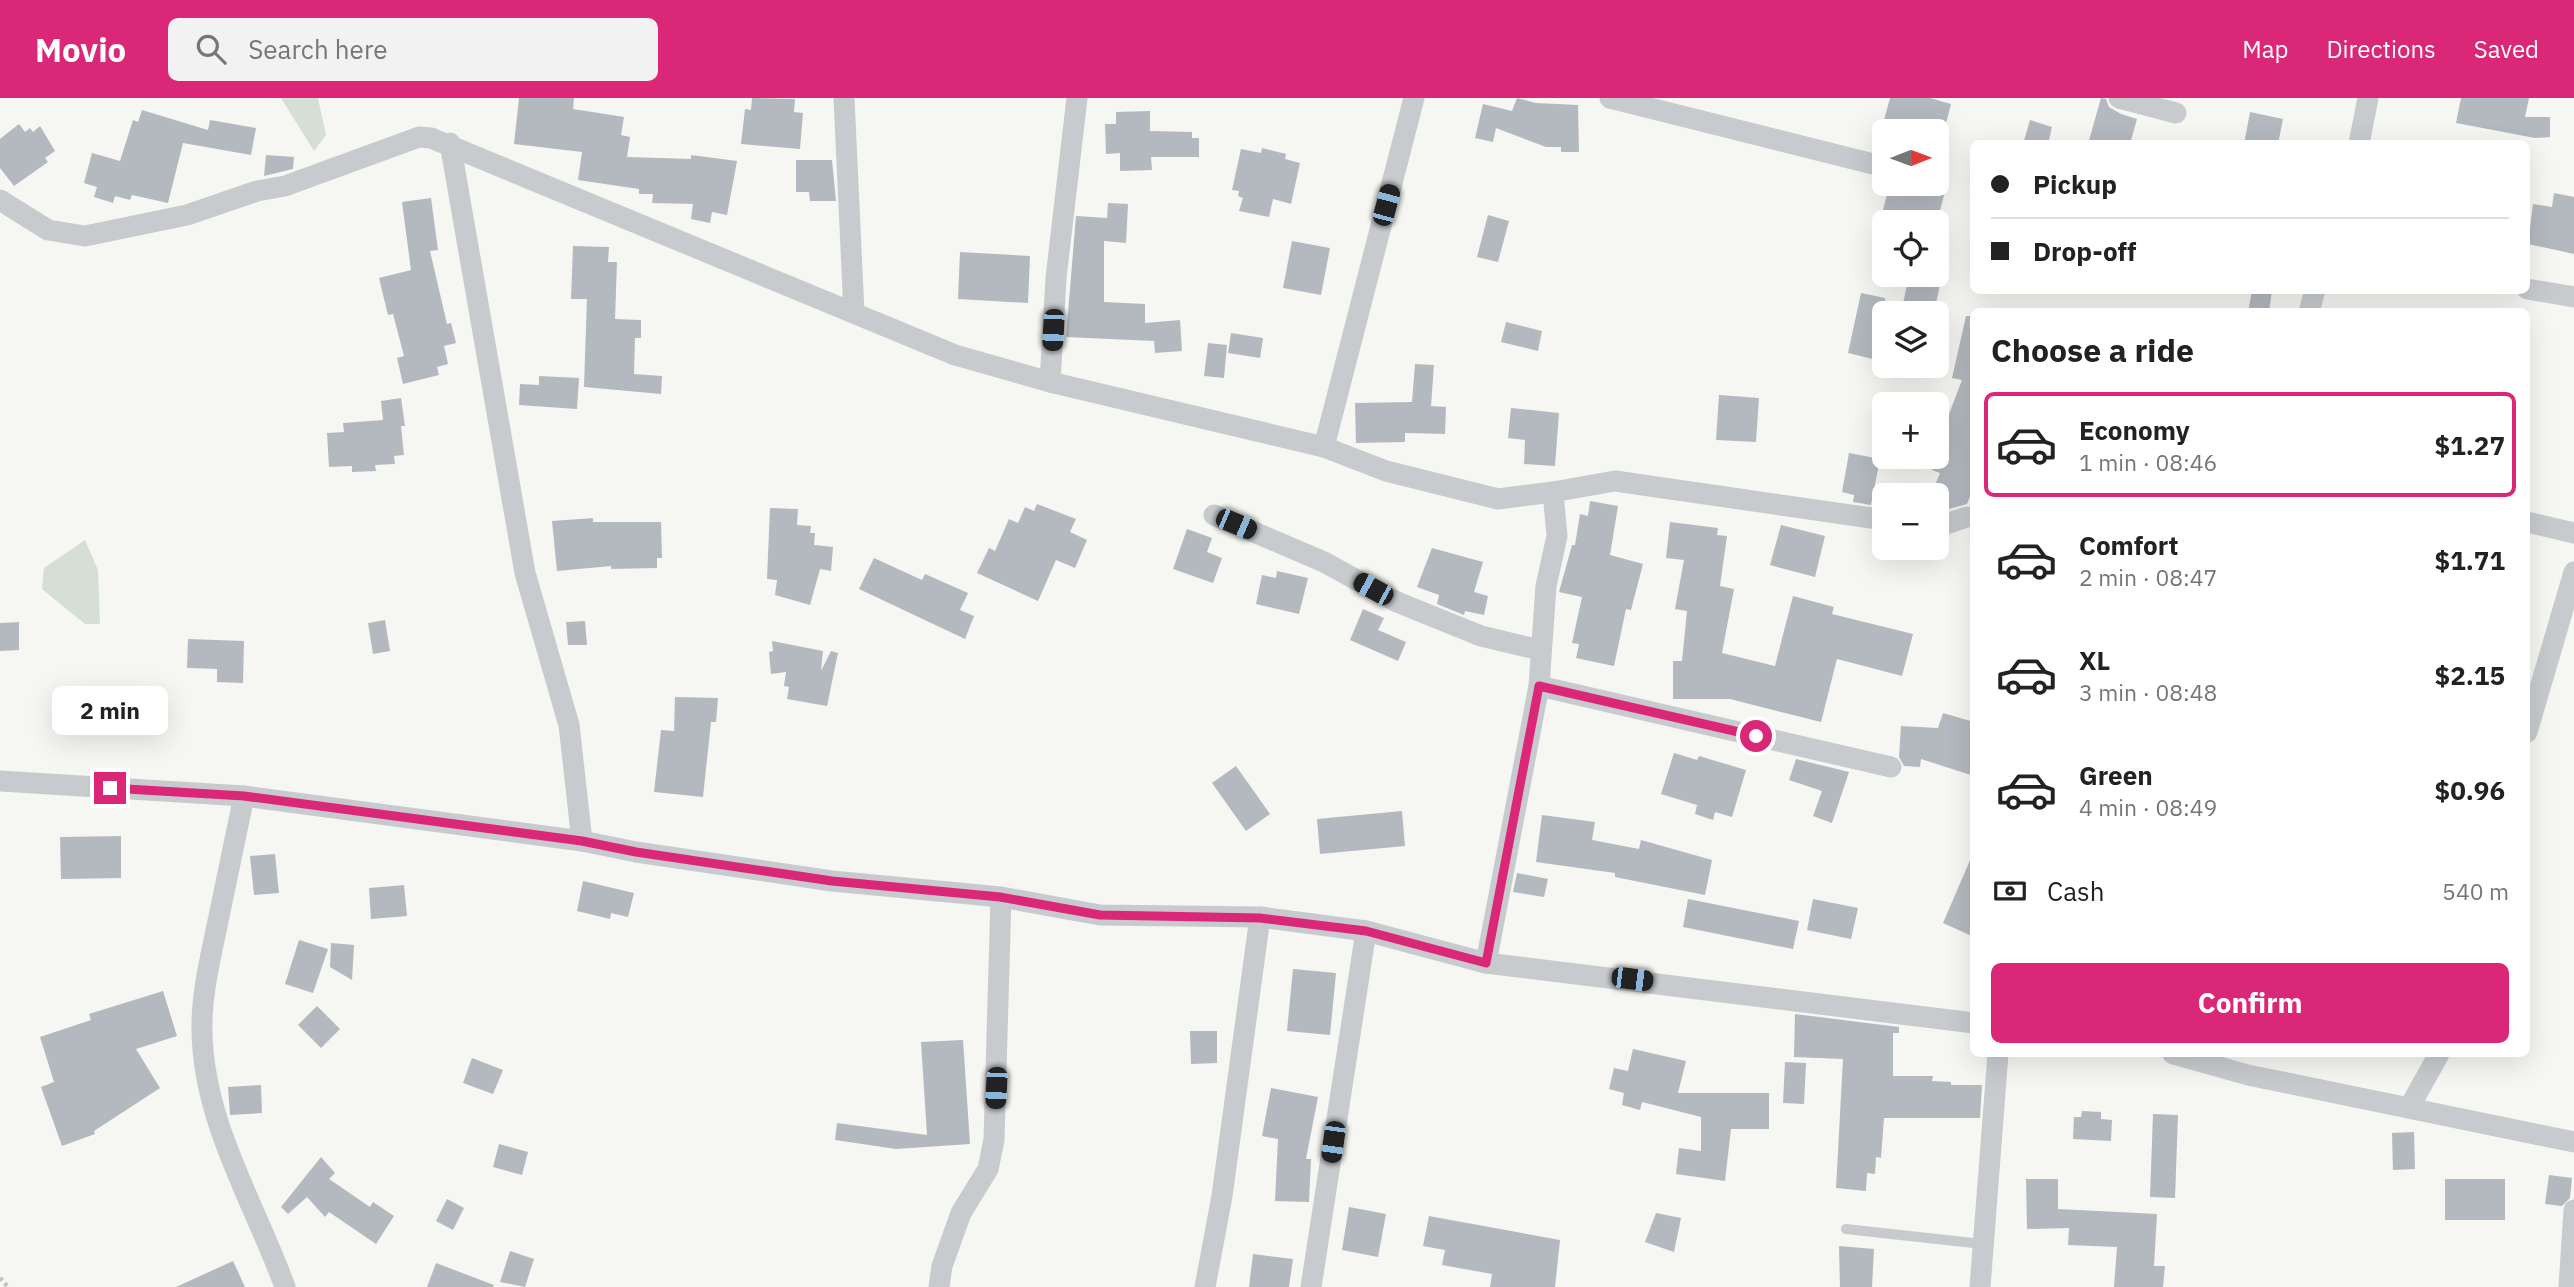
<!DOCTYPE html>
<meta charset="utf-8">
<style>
body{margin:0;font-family:"IBM Plex Sans",sans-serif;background:#f2f2f2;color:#222;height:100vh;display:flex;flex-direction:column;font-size:26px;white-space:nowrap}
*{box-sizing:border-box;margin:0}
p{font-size:23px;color:#767676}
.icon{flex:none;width:38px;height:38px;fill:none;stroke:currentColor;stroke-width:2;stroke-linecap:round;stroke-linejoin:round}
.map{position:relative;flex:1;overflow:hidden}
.drawer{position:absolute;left:1970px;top:210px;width:560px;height:749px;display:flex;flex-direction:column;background:#fff;border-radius:10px;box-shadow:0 7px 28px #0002}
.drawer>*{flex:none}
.banner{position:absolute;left:1970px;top:42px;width:560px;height:154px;border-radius:10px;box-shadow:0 7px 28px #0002;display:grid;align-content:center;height:154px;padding:0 21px;background:#fff}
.needle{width:46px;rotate:89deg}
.tools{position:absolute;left:1872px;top:21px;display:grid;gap:14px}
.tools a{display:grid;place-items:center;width:77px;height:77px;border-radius:10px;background:#fff;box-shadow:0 7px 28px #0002;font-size:35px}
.end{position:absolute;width:32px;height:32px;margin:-16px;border:9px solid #db2777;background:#fff;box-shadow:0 0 0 4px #fff}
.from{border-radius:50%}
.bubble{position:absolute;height:49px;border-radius:10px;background:#fff;box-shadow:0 7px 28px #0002;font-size:23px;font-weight:700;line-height:49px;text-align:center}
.car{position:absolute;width:21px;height:42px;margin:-21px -10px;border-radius:9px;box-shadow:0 0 5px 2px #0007;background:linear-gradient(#222 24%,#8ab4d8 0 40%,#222 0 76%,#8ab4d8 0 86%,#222 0)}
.banner b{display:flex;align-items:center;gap:24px;height:66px;font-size:26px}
.banner b+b{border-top:2px solid #e0e0e0}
.banner i{width:18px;height:18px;background:#222}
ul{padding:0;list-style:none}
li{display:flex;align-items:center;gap:21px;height:105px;margin:0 14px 10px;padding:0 7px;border:4px solid transparent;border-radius:10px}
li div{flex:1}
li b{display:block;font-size:26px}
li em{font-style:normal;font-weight:700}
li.selected{border-color:#db2777}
li>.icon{width:63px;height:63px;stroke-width:1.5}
h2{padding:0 21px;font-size:32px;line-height:84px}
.pay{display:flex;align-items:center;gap:18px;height:77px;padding:0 21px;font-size:26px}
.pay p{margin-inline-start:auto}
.button{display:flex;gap:14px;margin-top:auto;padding:14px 21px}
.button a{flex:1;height:80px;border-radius:10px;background:#db2777;color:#fff;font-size:28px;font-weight:700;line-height:80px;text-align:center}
header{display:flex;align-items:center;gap:42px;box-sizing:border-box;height:98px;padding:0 35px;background:#db2777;color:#fff}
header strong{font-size:33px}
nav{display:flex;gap:38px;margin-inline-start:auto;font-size:24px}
.search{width:490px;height:63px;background:#f2f2f2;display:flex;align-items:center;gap:18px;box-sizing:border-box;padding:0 24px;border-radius:10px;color:#767676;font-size:26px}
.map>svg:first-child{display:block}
.green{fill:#d6dfd3}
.building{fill:#b3b9bf}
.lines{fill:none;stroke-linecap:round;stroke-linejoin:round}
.path{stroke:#c0c2c4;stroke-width:4.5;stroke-dasharray:3.5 3.5;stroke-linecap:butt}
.lane{stroke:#c8cbce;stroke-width:10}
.street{stroke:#c8cbce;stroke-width:21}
.route{stroke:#db2777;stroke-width:9}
</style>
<header>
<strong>Movio</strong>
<div class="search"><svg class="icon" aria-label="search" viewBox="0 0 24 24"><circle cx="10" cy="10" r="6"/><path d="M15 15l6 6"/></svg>Search here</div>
<nav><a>Map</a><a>Directions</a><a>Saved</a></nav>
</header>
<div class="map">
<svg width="2574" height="1189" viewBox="0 0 2574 1189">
<rect width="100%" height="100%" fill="#f6f7f2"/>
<!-- green -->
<g class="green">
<path d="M 281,0 L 318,0 L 326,37 L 314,53 Z"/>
<path d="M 85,442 L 98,472 L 100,526 L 85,526 L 42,491 L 44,470 Z"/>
</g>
<!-- building -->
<g class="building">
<path d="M 519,0 L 574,0 L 573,11 L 624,19 L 621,37 L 630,39 L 627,59 L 691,61 L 691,57 L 737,63 L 727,117 L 712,114 L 710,125 L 691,121 L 693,106 L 652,105 L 653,96 L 639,96 L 639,91 L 578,82 L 582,54 L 514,46 Z"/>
<path d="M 752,0 L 795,1 L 794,14 L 803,15 L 800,51 L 741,46 L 745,11 L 751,12 Z"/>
<path d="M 1517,0 L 1536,5 L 1578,7 L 1579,54 L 1561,54 L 1561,49 L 1546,49 L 1496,30 L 1493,44 L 1475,40 L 1483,6 L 1512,13 Z"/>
<path d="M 1890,0 L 1930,0 L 1951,6 L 1944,33 L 1881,33 Z"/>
<path d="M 2101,0 L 2106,1 L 2109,9 L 2121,16 L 2137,21 L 2130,46 L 2088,46 Z"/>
<path d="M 2461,0 L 2529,0 L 2525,19 L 2550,19 L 2550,39 L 2535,40 L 2456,25 Z"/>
<path d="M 142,12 L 208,32 L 210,22 L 256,30 L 251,57 L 183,45 L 168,105 L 132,97 L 130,102 L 115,98 L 113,105 L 94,99 L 97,89 L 84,85 L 92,55 L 120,63 L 133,22 L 138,24 Z"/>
<path d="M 1150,13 L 1150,33 L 1192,34 L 1192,40 L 1199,40 L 1199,59 L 1151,59 L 1152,72 L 1120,73 L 1120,55 L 1106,56 L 1105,26 L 1116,26 L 1116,14 Z"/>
<path d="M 2250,14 L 2283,21 L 2278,46 L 2244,46 Z"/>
<path d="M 2030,22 L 2052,29 L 2048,46 L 2023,46 Z"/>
<path d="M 19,26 L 25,34 L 30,30 L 33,34 L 40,28 L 55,53 L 45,60 L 48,64 L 14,88 L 0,70 L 0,41 Z"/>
<path d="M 1262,50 L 1286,56 L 1285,61 L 1300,65 L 1291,106 L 1273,101 L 1269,119 L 1239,113 L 1243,100 L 1238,98 L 1239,93 L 1232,92 L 1241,51 L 1261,55 Z"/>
<path d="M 266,57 L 294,59 L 293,71 L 264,78 Z"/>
<path d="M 796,62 L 832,62 L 836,103 L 810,103 L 809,94 L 796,94 Z"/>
<path d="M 1912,86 L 1947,86 L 1937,124 L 1895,124 L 1881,120 L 1888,92 L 1909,98 Z"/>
<path d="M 2554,95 L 2574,99 L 2574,156 L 2528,146 L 2533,106 L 2552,109 Z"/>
<path d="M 431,100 L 438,152 L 430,153 L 447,226 L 451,225 L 456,245 L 444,248 L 448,266 L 437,269 L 439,277 L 403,286 L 397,260 L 404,258 L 393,216 L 388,217 L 379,180 L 411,172 L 402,104 Z"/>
<path d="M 1108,105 L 1128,106 L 1126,145 L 1104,143 L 1104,204 L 1145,206 L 1145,225 L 1180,222 L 1182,253 L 1155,255 L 1154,243 L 1066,239 L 1076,118 L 1107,120 Z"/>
<path d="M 1488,117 L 1509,123 L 1498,164 L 1477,159 Z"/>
<path d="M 1292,143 L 1330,150 L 1321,197 L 1283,190 Z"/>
<path d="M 573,148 L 609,149 L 608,164 L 617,164 L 615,221 L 641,222 L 641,240 L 635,240 L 634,276 L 662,278 L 661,296 L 584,289 L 587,201 L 571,201 Z"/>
<path d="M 960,154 L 1030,158 L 1028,205 L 958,201 Z"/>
<path d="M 1909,177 L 1942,177 L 1934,215 L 1901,215 Z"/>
<path d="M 2252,192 L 2272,192 L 2269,214 L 2248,214 Z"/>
<path d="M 1861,195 L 1885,200 L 1885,264 L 1848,255 Z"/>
<path d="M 1966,218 L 1974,218 L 1974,389 L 1967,406 L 1949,411 L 1937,406 L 1937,397 L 1931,397 L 1940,375 L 1932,372 L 1949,331 L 1944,329 L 1962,282 L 1952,280 Z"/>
<path d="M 1506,224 L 1542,233 L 1538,253 L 1501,244 Z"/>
<path d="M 1231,235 L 1263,240 L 1260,260 L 1228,255 Z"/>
<path d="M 1208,245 L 1227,247 L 1224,280 L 1204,278 Z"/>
<path d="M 1415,266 L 1434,267 L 1431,308 L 1446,309 L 1445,336 L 1405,335 L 1405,344 L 1356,345 L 1355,305 L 1412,304 Z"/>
<path d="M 539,278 L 579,280 L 577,311 L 519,307 L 520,286 L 539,287 Z"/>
<path d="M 1719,297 L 1759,300 L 1756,344 L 1716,342 Z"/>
<path d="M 401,300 L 405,328 L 401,328 L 404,357 L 394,358 L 395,366 L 375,367 L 376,373 L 352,374 L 352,368 L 329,369 L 327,335 L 344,334 L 343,325 L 383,322 L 381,303 Z"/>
<path d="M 1511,310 L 1559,315 L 1555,368 L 1524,366 L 1525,342 L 1508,340 Z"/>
<path d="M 1849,355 L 1880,361 L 1871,407 L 1853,404 L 1854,397 L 1842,394 Z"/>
<path d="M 1590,403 L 1618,408 L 1610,457 L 1643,466 L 1631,512 L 1626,511 L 1614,568 L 1576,560 L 1579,546 L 1572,545 L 1582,499 L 1559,494 L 1572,447 L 1575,447 L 1580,416 L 1588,418 Z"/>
<path d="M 1037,406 L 1076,421 L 1070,434 L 1087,442 L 1075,470 L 1056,462 L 1038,503 L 977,475 L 989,450 L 995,453 L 1009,421 L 1018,425 L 1025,409 L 1034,413 Z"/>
<path d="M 770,410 L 798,411 L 797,427 L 811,428 L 810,435 L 815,435 L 814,447 L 833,449 L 831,473 L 820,471 L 810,507 L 775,497 L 777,482 L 767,481 Z"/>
<path d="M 593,420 L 593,424 L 661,424 L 662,460 L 657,460 L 657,470 L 611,471 L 611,468 L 557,473 L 552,423 Z"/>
<path d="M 1670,424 L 1718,430 L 1717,437 L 1727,438 L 1720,488 L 1734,491 L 1722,555 L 1775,568 L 1793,498 L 1834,509 L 1832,516 L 1913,536 L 1902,578 L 1837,561 L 1821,624 L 1730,601 L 1673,601 L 1673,563 L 1682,563 L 1687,513 L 1675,511 L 1684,462 L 1666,460 Z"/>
<path d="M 1781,427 L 1825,438 L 1815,479 L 1770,467 Z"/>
<path d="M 1187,431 L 1212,440 L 1207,454 L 1222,460 L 1213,485 L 1173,471 Z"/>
<path d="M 1432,450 L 1483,464 L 1474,494 L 1488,498 L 1484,517 L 1465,513 L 1464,517 L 1437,506 L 1439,497 L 1417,489 Z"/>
<path d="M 874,460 L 922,482 L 925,476 L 968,495 L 960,512 L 974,518 L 965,541 L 859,491 Z"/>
<path d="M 1277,473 L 1308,480 L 1299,516 L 1256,506 L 1262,477 L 1276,480 Z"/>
<path d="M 1363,511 L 1384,520 L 1378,532 L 1406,544 L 1398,563 L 1350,542 Z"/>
<path d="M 385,522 L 390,553 L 373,556 L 368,525 Z"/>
<path d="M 585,523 L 587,547 L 568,547 L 566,524 Z"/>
<path d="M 19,524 L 19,552 L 0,553 L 0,525 Z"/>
<path d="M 188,541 L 244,543 L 243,585 L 217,584 L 217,571 L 187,570 Z"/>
<path d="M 772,543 L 823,553 L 821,573 L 831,553 L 838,555 L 827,608 L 787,601 L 789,589 L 784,588 L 786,574 L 771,576 L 769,554 L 773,553 Z"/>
<path d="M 675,599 L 718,600 L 716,624 L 711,624 L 703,699 L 654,694 L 661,632 L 674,633 Z"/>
<path d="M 1943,615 L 1974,624 L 1974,678 L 1921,661 L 1920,669 L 1904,668 L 1899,659 L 1901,628 L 1938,630 Z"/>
<path d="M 1674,655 L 1697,662 L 1699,658 L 1746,672 L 1732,719 L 1715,714 L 1713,722 L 1695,716 L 1697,707 L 1661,696 Z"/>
<path d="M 1796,661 L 1849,674 L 1832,725 L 1813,718 L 1822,693 L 1789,682 Z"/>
<path d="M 1236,668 L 1270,716 L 1246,733 L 1212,685 Z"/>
<path d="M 1402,713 L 1405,748 L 1320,756 L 1317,721 Z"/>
<path d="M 1542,717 L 1595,724 L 1592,742 L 1639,751 L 1641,742 L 1712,762 L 1705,797 L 1615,779 L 1615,775 L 1536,764 Z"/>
<path d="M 121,738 L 121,780 L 61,781 L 60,739 Z"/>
<path d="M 1974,753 L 1974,839 L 1943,825 Z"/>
<path d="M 275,756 L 279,795 L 254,797 L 250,758 Z"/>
<path d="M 1517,775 L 1548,781 L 1544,799 L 1513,794 Z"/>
<path d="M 583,783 L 634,795 L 628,819 L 611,815 L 610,821 L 577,813 Z"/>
<path d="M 404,787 L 407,818 L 371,821 L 369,790 Z"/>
<path d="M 1688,801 L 1799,823 L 1793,851 L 1683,829 Z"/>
<path d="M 1813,801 L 1858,810 L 1851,841 L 1807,832 Z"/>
<path d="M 299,842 L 328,851 L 313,895 L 285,886 Z"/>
<path d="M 331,845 L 354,847 L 352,882 L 330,869 Z"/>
<path d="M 1293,871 L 1336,875 L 1330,937 L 1287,933 Z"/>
<path d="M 163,893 L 177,938 L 136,951 L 160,990 L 94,1033 L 95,1036 L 62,1048 L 41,989 L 54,984 L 40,939 L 91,922 L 89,916 Z"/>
<path d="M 317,908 L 340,931 L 321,950 L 298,927 Z"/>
<path d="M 1795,916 L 1899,929 L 1899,935 L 1893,935 L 1893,978 L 1933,978 L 1932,983 L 1951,984 L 1951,987 L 1982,987 L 1980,1020 L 1884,1020 L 1881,1060 L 1876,1059 L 1875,1076 L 1867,1075 L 1866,1093 L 1836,1090 L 1843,961 L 1794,959 Z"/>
<path d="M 1190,933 L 1217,933 L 1217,965 L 1191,966 Z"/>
<path d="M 963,942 L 970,1046 L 896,1051 L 835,1042 L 837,1025 L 927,1037 L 921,944 Z"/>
<path d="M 1633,951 L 1686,963 L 1678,995 L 1769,995 L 1769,1031 L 1731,1031 L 1725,1083 L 1676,1076 L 1679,1050 L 1701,1053 L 1701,1019 L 1642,1004 L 1640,1012 L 1622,1007 L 1624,995 L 1609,991 L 1614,970 L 1628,973 Z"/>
<path d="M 472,960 L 503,972 L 493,996 L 463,985 Z"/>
<path d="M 1785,964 L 1806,965 L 1804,1006 L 1783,1005 Z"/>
<path d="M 261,987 L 262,1015 L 230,1017 L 228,989 Z"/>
<path d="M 1271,990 L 1318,999 L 1306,1061 L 1311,1061 L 1309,1104 L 1275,1103 L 1278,1041 L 1262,1038 Z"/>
<path d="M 2082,1013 L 2101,1014 L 2101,1021 L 2112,1022 L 2111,1043 L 2073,1041 L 2074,1019 L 2081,1019 Z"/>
<path d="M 2153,1016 L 2178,1017 L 2175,1100 L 2150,1099 Z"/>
<path d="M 2414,1034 L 2415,1071 L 2393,1072 L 2392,1035 Z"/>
<path d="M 499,1046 L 528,1054 L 522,1077 L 493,1069 Z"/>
<path d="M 321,1059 L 335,1075 L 329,1081 L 370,1109 L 373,1104 L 394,1118 L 376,1146 L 329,1114 L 325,1119 L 307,1099 L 288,1116 L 281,1109 Z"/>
<path d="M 2549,1077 L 2572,1080 L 2570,1100 L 2562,1108 L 2545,1106 Z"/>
<path d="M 2026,1081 L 2058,1081 L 2058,1111 L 2157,1116 L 2154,1168 L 2165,1168 L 2163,1189 L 2114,1189 L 2117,1149 L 2068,1147 L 2069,1130 L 2027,1131 Z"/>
<rect x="2445" y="1081" width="60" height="41"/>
<path d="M 447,1101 L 464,1110 L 453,1132 L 436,1123 Z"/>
<path d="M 1349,1109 L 1386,1116 L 1378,1159 L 1342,1152 Z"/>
<path d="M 1656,1115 L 1681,1120 L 1674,1154 L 1645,1144 Z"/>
<path d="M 1429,1118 L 1560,1142 L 1555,1189 L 1490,1189 L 1492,1176 L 1442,1167 L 1445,1152 L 1423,1148 Z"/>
<path d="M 1839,1148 L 1874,1151 L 1872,1189 L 1840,1189 Z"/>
<path d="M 510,1153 L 534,1161 L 525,1189 L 500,1184 Z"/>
<path d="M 1253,1156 L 1293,1161 L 1289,1189 L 1249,1189 Z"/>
<path d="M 233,1163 L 245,1189 L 176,1189 Z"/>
<path d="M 436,1165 L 494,1187 L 493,1189 L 427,1189 Z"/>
</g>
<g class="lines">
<!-- path -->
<path class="path" d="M 0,1180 L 8,1189"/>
<!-- lane -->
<path class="lane" d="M 1846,1131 L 1982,1146"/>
<!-- street -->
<g class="street">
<path d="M 844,0 L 854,215"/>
<path d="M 1610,0 L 1885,69"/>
<path d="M 2119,0 L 2176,15"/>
<path d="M 450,45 L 525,475 L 569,627 L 582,743"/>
<path d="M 2359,46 L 2368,0"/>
<path d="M 0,102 L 48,132 L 85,138 L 187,117 L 257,93 L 285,88 L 419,39 L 431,40 L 955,257 L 1050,284 L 1324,349 L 1386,373 L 1498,401 L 1553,394 L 1557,438 L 1546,488 L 1539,588 L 1486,865"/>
<path d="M 2527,191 L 2574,199"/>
<path d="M 2309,214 L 2315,192"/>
<path d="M 1050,284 L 1056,180 L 1077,0"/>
<path d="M 1324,349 L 1414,0"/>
<path d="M 1553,394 L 1615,383 L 1885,422"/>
<path d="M 1214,417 L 1324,464 L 1397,504 L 1481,538 L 1540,552"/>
<path d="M 2527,424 L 2574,435"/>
<path d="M 1937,429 L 1967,419"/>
<path d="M 1539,588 L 1891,669"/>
<path d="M 2527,634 L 2574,474"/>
<path d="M 0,683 L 244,698 L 582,743 L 636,754 L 832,783 L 1001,799 L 1100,817 L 1260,819 L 1366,833 L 1486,865 L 1974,925"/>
<path d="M 244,698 C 235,741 226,784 217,828 C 210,862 201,898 202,933 C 203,1024 255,1106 285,1189"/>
<path d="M 2173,956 L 2248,977 L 2574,1044"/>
<path d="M 2409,1010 L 2439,956"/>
<path d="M 939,1189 L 942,1168 L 961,1115 L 988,1071 L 994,1042 L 1001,799"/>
<path d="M 1205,1189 L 1222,1098 L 1260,819"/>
<path d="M 1311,1189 L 1366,833"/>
<path d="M 1980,1189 L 1998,956"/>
<path d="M 2569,1189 L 2574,1112"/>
</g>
</g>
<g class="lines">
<!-- route -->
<path class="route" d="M 110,690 L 244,698 L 582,743 L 636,754 L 832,783 L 1000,799 L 1100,817 L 1260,820 L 1366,833 L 1486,865 L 1539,588 L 1756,638"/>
</g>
</svg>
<div class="tools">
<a><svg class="needle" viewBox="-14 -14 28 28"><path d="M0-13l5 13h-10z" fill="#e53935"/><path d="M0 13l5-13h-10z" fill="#767676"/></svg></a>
<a><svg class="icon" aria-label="locate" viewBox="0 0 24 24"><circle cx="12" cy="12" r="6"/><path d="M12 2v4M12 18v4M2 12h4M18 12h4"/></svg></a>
<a><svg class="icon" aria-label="layers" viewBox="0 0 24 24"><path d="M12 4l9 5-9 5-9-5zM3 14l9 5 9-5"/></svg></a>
<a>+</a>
<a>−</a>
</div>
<i class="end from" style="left:1756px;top:638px"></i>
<i class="end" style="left:110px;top:690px"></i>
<div class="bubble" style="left:52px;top:588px;width:116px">2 min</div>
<i class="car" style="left:1386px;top:107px;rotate:15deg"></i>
<i class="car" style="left:1053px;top:232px;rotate:183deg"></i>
<i class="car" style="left:1236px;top:426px;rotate:113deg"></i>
<i class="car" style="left:1373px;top:491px;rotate:299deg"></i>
<i class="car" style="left:1632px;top:881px;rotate:97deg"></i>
<i class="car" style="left:996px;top:990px;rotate:183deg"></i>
<i class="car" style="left:1333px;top:1044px;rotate:188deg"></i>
<div class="banner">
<b><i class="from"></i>Pickup</b>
<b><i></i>Drop-off</b>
</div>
<section class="drawer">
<h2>Choose a ride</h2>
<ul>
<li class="selected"><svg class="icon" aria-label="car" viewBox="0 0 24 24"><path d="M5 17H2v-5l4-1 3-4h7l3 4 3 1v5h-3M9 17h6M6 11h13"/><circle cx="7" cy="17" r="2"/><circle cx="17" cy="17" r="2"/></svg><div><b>Economy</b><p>1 min · 08:46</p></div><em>$1.27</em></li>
<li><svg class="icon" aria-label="car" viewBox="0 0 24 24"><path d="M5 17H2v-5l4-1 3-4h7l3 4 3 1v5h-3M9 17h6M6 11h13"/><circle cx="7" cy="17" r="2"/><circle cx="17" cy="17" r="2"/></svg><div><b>Comfort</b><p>2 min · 08:47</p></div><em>$1.71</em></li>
<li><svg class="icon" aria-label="car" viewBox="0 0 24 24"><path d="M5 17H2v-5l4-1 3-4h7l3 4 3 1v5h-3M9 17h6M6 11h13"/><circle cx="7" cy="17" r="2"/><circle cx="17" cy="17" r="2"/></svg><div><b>XL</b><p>3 min · 08:48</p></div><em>$2.15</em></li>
<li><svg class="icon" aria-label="car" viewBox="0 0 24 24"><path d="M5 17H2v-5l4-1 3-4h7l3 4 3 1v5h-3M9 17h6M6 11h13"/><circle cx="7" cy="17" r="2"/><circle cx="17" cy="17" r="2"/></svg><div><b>Green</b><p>4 min · 08:49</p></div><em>$0.96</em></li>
</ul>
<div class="pay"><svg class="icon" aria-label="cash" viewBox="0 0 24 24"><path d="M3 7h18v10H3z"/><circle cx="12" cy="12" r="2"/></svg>Cash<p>540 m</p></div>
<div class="button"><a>Confirm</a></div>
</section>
</div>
